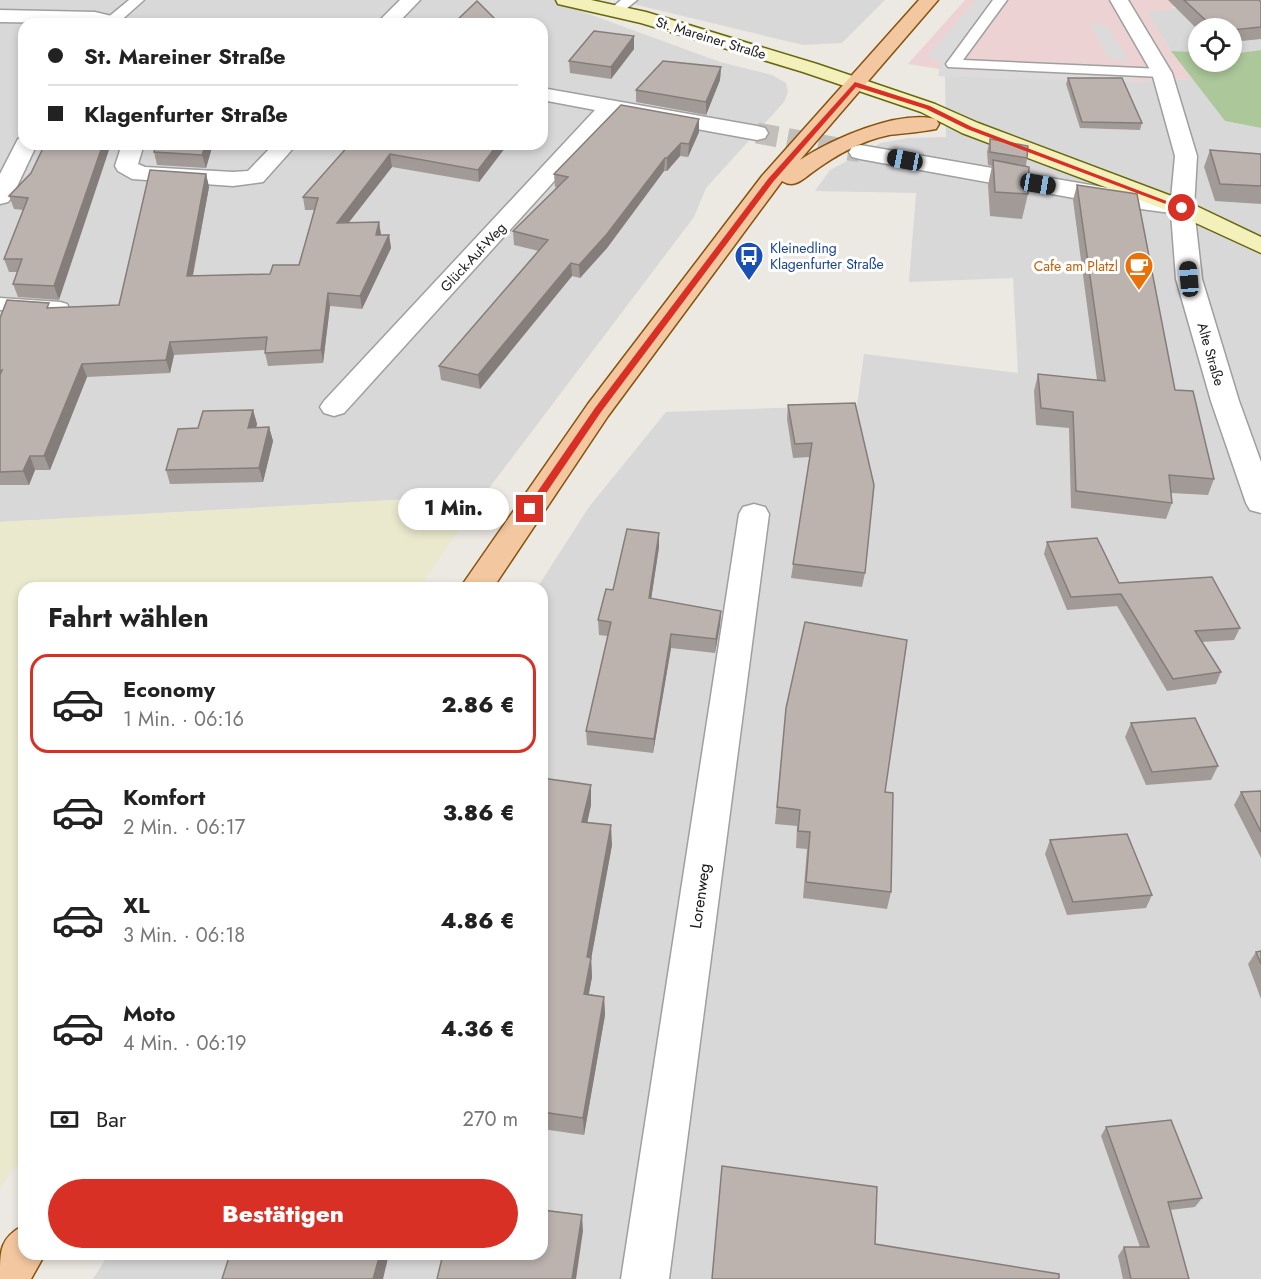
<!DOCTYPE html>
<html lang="de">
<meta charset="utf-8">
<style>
body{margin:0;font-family:Jost,sans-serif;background:#f6f6f6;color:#222;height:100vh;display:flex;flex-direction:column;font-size:22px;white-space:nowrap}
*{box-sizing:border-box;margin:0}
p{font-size:20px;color:#767676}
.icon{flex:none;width:33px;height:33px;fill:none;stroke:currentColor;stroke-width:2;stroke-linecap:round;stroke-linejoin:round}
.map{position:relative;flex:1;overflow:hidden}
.panel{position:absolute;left:18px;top:582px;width:530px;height:678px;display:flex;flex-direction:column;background:#fff;border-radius:18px;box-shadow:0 3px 9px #0003}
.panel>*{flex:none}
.hud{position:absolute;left:18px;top:18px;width:530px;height:132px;border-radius:18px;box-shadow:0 3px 9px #0003;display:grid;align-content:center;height:132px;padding:0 30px;background:#fff}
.fabs{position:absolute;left:1188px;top:18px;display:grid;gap:12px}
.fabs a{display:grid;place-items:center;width:54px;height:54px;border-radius:50%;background:#fff;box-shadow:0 3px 9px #0003;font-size:30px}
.end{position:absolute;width:27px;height:27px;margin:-14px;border:8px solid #d93025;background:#fff;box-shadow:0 0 0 3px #fff}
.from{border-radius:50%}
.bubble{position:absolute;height:42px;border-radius:21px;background:#fff;box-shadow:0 3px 9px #0003;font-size:20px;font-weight:800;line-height:42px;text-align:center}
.car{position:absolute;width:18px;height:36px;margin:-18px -9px;border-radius:8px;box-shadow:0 0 4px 2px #0007;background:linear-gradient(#222 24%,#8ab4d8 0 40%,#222 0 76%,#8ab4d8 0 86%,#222 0)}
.hud b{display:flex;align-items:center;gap:21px;height:57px;font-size:22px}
.hud b+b{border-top:2px solid #e0e0e0}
.hud i{width:15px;height:15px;background:#222}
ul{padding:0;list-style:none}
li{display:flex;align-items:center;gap:18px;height:99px;margin:0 12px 9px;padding:0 18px;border:3px solid transparent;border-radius:18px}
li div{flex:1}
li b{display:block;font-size:22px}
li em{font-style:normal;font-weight:800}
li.current{border-color:#d93025}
li>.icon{width:54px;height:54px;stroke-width:1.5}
h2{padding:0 30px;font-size:27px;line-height:72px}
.pay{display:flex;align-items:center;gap:15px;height:66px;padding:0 30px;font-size:22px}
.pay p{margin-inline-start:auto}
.primary-button{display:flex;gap:12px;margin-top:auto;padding:12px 30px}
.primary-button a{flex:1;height:69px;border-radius:36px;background:#d93025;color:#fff;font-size:24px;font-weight:800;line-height:69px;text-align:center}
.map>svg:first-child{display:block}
.residential{fill:#d9d8d8;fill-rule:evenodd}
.commercial{fill:#ecd2d3}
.farmland{fill:#eae9ce}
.forest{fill:#acc89a}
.parking{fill:#dbdbdb}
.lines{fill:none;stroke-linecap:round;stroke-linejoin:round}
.street-tunnel{stroke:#c2bfba;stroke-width:21;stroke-dasharray:21 10;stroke-linecap:butt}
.lane-casing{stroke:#9f9f9f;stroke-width:3}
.street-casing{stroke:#9f9f9f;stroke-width:3}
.secondary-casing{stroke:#66670e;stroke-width:3}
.primary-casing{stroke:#86520c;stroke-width:3}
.lane{fill:#fff;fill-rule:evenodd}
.street{fill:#fff;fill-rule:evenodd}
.secondary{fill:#f3f0b9;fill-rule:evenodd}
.primary{fill:#f3c7a0;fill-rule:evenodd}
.wall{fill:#a29a96}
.shaded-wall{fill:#847d7a}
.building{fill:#bcb3af;stroke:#847d7a;stroke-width:1.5}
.route{fill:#d93025}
.labels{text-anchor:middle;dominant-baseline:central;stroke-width:6;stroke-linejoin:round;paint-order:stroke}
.far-street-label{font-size:14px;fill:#1b1b1b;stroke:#fff}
.far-transit-label{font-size:14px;fill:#164399;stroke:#fff;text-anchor:start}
.far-food-label{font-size:14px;fill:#c56008;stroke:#fff;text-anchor:end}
.street-label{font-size:16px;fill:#1b1b1b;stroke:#fff}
</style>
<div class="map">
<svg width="1261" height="1279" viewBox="0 0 1261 1279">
<rect width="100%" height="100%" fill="#ece8e2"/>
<!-- residential -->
<g class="residential">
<path d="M 0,0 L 592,0 L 578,10 L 720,62 L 772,75 L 786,83 L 788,92 L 784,102 L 706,188 L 694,217 L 477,504 L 466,496 L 0,522 ZM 24,24 L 542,24 L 542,144 L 24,144 Z"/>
<path d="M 616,0 L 885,0 L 842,43 L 803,45 Z"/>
<path d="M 1252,0 L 1261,0 L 1261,50 L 1232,54 L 1232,28 L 1198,28 L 1198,52 L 1171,51 L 1146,11 Z"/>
<path d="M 945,76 L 1129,82 L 1193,79 L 1225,121 L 1261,128 L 1261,1279 L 93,1279 L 109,1254 L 542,1254 L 542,588 L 537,588 L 589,507 L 666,412 L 857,405 L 864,354 L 1018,373 L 1013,278 L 909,282 L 916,193 L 815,191 L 830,170 L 881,143 L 909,138 L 946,137 Z"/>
</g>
<!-- commercial -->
<path class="commercial" d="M 965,0 L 1181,0 L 1169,11 L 1147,12 L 1171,51 L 1193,79 L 1129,82 L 938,76 L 940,69 L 908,64 Z"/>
<!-- farmland -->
<path class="farmland" d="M 467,496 L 477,504 L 419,588 L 24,588 L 24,1154 L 0,1188 L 0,522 Z"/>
<!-- forest -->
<path class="forest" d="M 1261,50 L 1261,128 L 1225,121 L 1171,51 L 1198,52 L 1198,62 L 1232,62 L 1232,54 Z"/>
<!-- parking -->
<g class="parking">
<path d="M 976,0 L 996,0 L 951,57 L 954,70 L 1142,74 L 1129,82 L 938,76 L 942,63 L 927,56 Z"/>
<path d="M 1090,22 L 1107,26 L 1129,62 L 1108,58 Z"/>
</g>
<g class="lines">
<!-- street-tunnel -->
<path class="street-tunnel" d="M 757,133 L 860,152"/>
<!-- lane casing -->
<g class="lane-casing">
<g id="lane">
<path d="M 129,0 L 144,0 L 117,24 L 105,24 L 106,19 Z"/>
<path d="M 621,0 L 637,0 L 620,14 L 610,14 L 608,11 Z"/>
<path d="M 993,0 L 1007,0 L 963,60 L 1162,69 L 1169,73 L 1162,77 L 948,67 L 946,64 Z"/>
<path d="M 0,298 L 60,302 L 67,304 L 69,308 L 67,312 L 60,314 L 0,310 Z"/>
</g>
</g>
<!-- street casing -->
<g class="street-casing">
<g id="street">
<path d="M 400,0 L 420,0 L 397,24 L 376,24 Z"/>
<path d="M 1110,0 L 1128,0 L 1172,73 L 1197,156 L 1194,208 L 1202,279 L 1239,401 L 1261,462 L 1261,513 L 1250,510 L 1246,503 L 1211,401 L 1176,279 L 1171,213 L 1118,206 L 860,159 L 852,157 L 849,152 L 852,147 L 860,145 L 1171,199 L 1175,156 L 1152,73 Z"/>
<path d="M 0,10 L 95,12 L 128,20 L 131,24 L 0,22 Z"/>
<path d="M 542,88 L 757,126 L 765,128 L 768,133 L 765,138 L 757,140 L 615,114 L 344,413 L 334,416 L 324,413 L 320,407 L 324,401 L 595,110 L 542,100 Z"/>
<path d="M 24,138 L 24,144 L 37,144 L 12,197 L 8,202 L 0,204 L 0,174 L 18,139 Z"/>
<path d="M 122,144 L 144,144 L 138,164 L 145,167 L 233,172 L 248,171 L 274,144 L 297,144 L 263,182 L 233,186 L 132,179 L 118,171 L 115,166 Z"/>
<path d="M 754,504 L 765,507 L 769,514 L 669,1279 L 621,1279 L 739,514 L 743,507 Z"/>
</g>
</g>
<!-- secondary casing -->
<g class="secondary-casing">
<path id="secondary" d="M 556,0 L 591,0 L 646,12 L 817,64 L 935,104 L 978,123 L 1190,203 L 1261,237 L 1261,253 L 1174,213 L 962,133 L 921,112 L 803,72 L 641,23 L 558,4 Z"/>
</g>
<!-- primary casing -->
<g class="primary-casing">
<g id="primary">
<path d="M 919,0 L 938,0 L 800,160 C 832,139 897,110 936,119 L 939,124 L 936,129 C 921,132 905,133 889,135 C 860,141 834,156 810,174 C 801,181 793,188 782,181 L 608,416 L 493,588 L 460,588 L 588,404 L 762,176 Z"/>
<path d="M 24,1225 L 24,1254 L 45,1254 L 31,1279 L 0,1279 C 0,1249 0,1238 24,1225 Z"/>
</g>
</g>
<!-- lane -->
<use href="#lane" class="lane"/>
<!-- street -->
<use href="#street" class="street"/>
<!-- secondary -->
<use href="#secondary" class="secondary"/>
<!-- primary -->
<use href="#primary" class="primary"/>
</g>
<!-- wall -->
<g class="wall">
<path d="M 1168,0 L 1259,0 L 1261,2 L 1261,39 L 1232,42 L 1232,28 L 1198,28 L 1198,30 Z"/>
<path d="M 634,49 L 611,79 L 570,73 L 569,61 Z"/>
<path d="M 721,67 L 720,80 L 706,115 L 636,102 L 636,90 Z"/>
<path d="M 1068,78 L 1142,123 L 1140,130 L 1080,128 L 1066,84 Z"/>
<path d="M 699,132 L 688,157 L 680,156 L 667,171 L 664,171 L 607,248 L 580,278 L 572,276 L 480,389 L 441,380 L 439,366 L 539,251 L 514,245 L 513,231 L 557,188 L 555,187 L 554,174 Z"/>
<path d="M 990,139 L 1027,158 L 1026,166 L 1028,194 L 1022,219 L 990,216 L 988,185 L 992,166 L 988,165 L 987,152 Z"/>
<path d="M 156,144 L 213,144 L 206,168 L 157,165 L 154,152 Z"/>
<path d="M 350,144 L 508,144 L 479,182 L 392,167 L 349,222 L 379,222 L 381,235 L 389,235 L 391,248 L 362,309 L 330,306 L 323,363 L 268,366 L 265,353 L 265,350 L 174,355 L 170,373 L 87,377 L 50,470 L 35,470 L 29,485 L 0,485 L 0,318 L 51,308 L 119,305 L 206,174 L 209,187 L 193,276 L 270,274 L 299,265 L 314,210 L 305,210 L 303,197 Z"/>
<path d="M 1210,150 L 1261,154 L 1261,204 L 1215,201 L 1204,167 Z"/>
<path d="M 31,173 L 59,300 L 18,297 L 13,284 L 17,272 L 9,272 L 4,259 L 23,210 L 14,209 L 9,196 Z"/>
<path d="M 1077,185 L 1175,390 L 1214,479 L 1208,495 L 1171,493 L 1172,503 L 1166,519 L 1071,508 L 1069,428 L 1036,425 L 1034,391 L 1038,374 L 1097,380 L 1073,200 Z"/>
<path d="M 855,403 L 865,573 L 862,587 L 791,578 L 810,457 L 793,458 L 787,419 L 788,405 Z"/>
<path d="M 253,410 L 257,424 L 256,428 L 269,427 L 273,441 L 263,482 L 170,484 L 166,470 L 198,428 Z"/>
<path d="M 1047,542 L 1119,583 L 1240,628 L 1234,640 L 1202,642 L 1221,672 L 1216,684 L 1167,691 L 1117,606 L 1067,610 L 1044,554 Z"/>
<path d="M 659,547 L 651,599 L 721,611 L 720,625 L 715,653 L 671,648 L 653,753 L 587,745 L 586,731 L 608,636 L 599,635 L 598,620 L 613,590 Z"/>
<path d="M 786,708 L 885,792 L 891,892 L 887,909 L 803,898 L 807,849 L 796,848 L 797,826 L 775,824 Z"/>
<path d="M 1131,723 L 1218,766 L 1211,780 L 1146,785 L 1125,737 Z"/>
<path d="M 542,778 L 591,805 L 587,823 L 612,845 L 591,958 L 592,977 L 589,994 L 604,997 L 605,1015 L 584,1135 L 542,1129 Z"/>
<path d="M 1261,791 L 1261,858 L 1234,805 L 1241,792 Z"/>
<path d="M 1050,840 L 1152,895 L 1146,908 L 1067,915 L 1045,854 Z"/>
<path d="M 1261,951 L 1261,999 L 1248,964 L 1256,952 Z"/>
<path d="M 1106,1127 L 1202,1198 L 1195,1207 L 1170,1210 L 1189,1279 L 1123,1279 L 1118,1256 L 1124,1247 L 1140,1247 L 1101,1136 Z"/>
</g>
<!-- shaded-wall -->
<g class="shaded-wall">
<path d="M 634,36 L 634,49 L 611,79 L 611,67 Z"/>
<path d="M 721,67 L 720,80 L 706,115 L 706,102 Z"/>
<path d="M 699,119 L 699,132 L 688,157 L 689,144 Z"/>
<path d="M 681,143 L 680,156 L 667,171 L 667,158 Z"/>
<path d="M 103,144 L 111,144 L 59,300 L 54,286 Z"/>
<path d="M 206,144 L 213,144 L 206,168 L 202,155 Z"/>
<path d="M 498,144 L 508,144 L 479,182 L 478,170 Z"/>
<path d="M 390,154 L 392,167 L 339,235 L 337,223 Z"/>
<path d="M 665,158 L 664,171 L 607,248 L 580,278 L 579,265 Z"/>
<path d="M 206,174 L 209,187 L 190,289 L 187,276 Z"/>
<path d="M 379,222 L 381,235 L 376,235 Z"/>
<path d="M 389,235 L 391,248 L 362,309 L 360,296 Z"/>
<path d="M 571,263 L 572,276 L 480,389 L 478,375 Z"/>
<path d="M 328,293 L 330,306 L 323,363 L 321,350 Z"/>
<path d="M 170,342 L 174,355 L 170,373 L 166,360 Z"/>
<path d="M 82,364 L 87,377 L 50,470 L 44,456 Z"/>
<path d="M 253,410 L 257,424 L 252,442 L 248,428 Z"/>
<path d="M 269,427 L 273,441 L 263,482 L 259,468 Z"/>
<path d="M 30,456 L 35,470 L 29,485 L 23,471 Z"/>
<path d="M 659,533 L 659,547 L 649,613 L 649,598 Z"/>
<path d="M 721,611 L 720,625 L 715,653 L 716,639 Z"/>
<path d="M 671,634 L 671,648 L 653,753 L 654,739 Z"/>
<path d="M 591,785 L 591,805 L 583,842 L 582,822 Z"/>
<path d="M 611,825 L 612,845 L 588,976 L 587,957 Z"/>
<path d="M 591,958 L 592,977 L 585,1012 L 584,994 Z"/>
<path d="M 604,997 L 605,1015 L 584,1135 L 583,1118 Z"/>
<path d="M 582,1215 L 583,1231 L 576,1279 L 572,1279 Z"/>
<path d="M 380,1254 L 389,1254 L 383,1279 L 373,1279 Z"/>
</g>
<!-- building -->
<g class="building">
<path d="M 1184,0 L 1259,0 L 1261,2 L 1261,27 L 1232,30 L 1232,28 L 1214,28 Z"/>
<path d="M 477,1 L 498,22 L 496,24 L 453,24 Z"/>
<path d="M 594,31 L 634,36 L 611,67 L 569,61 Z"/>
<path d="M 663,61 L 721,67 L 706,102 L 636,90 Z"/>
<path d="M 1068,78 L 1122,78 L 1142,123 L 1082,122 Z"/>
<path d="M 621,105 L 699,119 L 689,144 L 681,143 L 667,158 L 665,158 L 607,234 L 579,265 L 571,263 L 478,375 L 439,366 L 548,240 L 513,231 L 568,177 L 554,174 Z"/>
<path d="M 990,139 L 1028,146 L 1027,158 L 990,152 Z"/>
<path d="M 45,144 L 103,144 L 54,286 L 13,284 L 22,259 L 4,259 L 28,198 L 9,196 L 31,173 Z"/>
<path d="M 156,144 L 206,144 L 202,155 L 154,152 Z"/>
<path d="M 350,144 L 498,144 L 478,170 L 390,154 L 337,223 L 379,222 L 376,235 L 389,235 L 360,296 L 328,293 L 321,350 L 265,353 L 267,337 L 170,342 L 166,360 L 82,364 L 44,456 L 30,456 L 23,471 L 0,472 L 0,375 L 2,370 L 0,371 L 0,318 L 7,300 L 49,303 L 47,308 L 119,305 L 150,170 L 206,174 L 187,276 L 270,274 L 273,265 L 299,265 L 318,198 L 303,197 Z"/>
<path d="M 1210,150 L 1261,154 L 1261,186 L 1220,184 Z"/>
<path d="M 993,160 L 1029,167 L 1028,194 L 995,192 Z"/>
<path d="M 1077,185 L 1137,194 L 1175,390 L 1193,391 L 1214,479 L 1169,475 L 1172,503 L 1076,491 L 1073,412 L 1041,408 L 1038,374 L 1105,381 Z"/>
<path d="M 855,403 L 874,485 L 865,573 L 793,564 L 812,443 L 795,444 L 788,405 Z"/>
<path d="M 253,410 L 248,428 L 269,427 L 259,468 L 166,470 L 178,429 L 198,428 L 203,411 Z"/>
<path d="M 627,529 L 659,533 L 649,598 L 721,611 L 716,639 L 671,634 L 654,739 L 586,731 L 611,622 L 598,620 L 606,589 L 613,590 Z"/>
<path d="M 1097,538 L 1119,583 L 1212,577 L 1240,628 L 1195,631 L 1221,672 L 1173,679 L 1121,594 L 1071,597 L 1047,542 Z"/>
<path d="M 805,622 L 907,640 L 885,792 L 893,793 L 891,892 L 806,882 L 810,832 L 798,831 L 800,810 L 777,807 L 786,708 Z"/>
<path d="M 1195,718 L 1218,766 L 1152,772 L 1131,723 Z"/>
<path d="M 542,778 L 591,785 L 582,822 L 611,825 L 587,957 L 591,958 L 584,994 L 604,997 L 583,1118 L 542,1112 Z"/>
<path d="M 1261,791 L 1261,832 L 1241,792 Z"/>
<path d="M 1127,834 L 1152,895 L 1073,902 L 1050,840 Z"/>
<path d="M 1261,951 L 1261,964 L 1256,952 Z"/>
<path d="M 1171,1120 L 1202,1198 L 1168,1202 L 1189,1279 L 1131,1279 L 1124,1247 L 1149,1247 L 1106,1127 Z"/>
<path d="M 722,1166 L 877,1187 L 875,1244 L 1059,1274 L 1059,1279 L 712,1279 Z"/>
<path d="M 542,1210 L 582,1215 L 572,1279 L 437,1279 L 443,1254 L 542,1254 Z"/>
<path d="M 230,1254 L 380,1254 L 373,1279 L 222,1279 Z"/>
</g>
<!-- route -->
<path class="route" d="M 855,82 L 930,106 L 972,127 L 1185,208 L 1179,209 L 967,129 L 926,109 L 856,87 L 773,182 L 601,412 L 534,511 L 527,511 L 527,507 L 595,408 L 768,179 Z"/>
<!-- icons -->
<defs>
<g id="bus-pin" transform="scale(1.5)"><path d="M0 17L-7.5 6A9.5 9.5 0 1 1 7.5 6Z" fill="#1a4fb4" stroke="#fff"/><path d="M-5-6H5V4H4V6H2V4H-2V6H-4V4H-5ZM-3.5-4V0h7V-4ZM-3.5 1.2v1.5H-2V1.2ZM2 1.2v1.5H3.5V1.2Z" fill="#fff"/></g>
<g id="cafe-pin" transform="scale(1.5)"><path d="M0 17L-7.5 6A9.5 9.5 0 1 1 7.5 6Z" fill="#e8710a" stroke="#fff"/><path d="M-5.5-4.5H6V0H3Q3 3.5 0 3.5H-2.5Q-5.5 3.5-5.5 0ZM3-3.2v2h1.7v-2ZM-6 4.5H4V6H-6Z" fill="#fff"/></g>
</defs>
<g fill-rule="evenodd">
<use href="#bus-pin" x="749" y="256"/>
<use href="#cafe-pin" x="1139" y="266"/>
</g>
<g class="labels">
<!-- far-street labels -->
<g class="far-street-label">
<text transform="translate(711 38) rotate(17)">St. Mareiner Straße</text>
<text transform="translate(473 257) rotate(-47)">Glück-Auf-Weg</text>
<text transform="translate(1211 354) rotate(74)">Alte Straße</text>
</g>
<!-- far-transit labels -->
<g class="far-transit-label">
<text x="770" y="248">Kleinedling<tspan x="770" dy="16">Klagenfurter Straße</tspan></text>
</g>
<!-- far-food labels -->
<g class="far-food-label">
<text x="1118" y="266">Cafe am Platzl</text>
</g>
<!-- street labels -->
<g class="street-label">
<text transform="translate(700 896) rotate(-82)">Lorenweg</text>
</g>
</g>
</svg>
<div class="fabs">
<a><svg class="icon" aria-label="locate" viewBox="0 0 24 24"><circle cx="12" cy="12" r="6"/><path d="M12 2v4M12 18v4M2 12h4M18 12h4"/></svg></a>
</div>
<i class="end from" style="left:1182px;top:208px"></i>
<i class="end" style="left:530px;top:509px"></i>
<div class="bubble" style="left:398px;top:488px;width:111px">1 Min.</div>
<i class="car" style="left:905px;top:160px;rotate:281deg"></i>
<i class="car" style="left:1038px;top:184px;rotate:100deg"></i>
<i class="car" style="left:1189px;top:279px;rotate:355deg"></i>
<div class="hud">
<b><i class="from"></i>St. Mareiner Straße</b>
<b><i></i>Klagenfurter Straße</b>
</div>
<section class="panel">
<h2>Fahrt wählen</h2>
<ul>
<li class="current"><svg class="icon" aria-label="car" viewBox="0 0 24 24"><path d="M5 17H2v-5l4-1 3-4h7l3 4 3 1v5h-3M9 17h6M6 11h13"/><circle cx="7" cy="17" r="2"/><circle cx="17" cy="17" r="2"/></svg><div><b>Economy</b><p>1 Min. · 06:16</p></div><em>2.86 €</em></li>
<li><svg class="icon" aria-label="car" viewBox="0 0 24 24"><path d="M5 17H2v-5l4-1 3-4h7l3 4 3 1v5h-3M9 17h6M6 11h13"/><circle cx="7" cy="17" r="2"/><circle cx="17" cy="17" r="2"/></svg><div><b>Komfort</b><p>2 Min. · 06:17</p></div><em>3.86 €</em></li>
<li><svg class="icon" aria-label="car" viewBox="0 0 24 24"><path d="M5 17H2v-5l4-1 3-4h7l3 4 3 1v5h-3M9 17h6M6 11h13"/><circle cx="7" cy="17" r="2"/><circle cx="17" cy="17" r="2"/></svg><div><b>XL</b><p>3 Min. · 06:18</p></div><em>4.86 €</em></li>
<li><svg class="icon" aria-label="car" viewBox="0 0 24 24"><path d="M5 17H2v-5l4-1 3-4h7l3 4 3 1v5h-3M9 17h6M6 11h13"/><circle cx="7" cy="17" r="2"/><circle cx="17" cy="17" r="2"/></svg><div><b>Moto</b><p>4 Min. · 06:19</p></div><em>4.36 €</em></li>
</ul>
<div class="pay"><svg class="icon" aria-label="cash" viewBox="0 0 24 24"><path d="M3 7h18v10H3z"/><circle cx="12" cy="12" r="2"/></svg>Bar<p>270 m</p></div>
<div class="primary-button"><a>Bestätigen</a></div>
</section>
</div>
